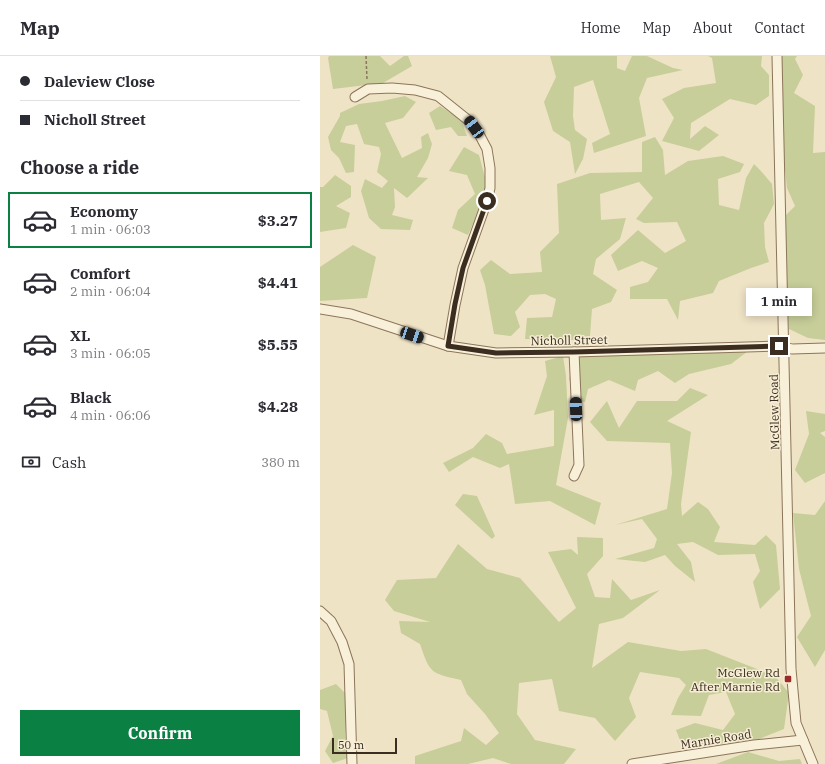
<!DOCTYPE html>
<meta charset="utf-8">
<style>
body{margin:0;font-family:"IBM Plex Serif",serif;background:#f2f2f3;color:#2b2b33;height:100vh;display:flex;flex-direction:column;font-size:15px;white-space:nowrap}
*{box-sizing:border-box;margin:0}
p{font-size:13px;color:#7c7c81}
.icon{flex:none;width:22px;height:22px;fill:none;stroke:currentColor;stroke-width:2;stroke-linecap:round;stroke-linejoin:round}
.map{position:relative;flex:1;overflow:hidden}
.side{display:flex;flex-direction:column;background:#fff;width:320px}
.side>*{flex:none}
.guide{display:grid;align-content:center;height:88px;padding:0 20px;background:#fff}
.scale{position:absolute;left:12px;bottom:10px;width:65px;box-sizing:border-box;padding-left:4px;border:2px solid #3b2d1f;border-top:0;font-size:11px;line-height:14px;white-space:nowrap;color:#3b2d1f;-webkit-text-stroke:3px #f6edd5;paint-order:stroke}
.end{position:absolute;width:18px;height:18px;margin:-9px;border:5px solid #3b2d1f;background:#fff;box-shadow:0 0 0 2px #fff}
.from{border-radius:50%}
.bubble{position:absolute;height:28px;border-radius:0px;background:#fff;box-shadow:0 2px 10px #0003;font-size:13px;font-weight:800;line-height:28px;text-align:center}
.car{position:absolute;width:12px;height:24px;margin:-12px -6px;border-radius:5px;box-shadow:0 0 3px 1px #0007;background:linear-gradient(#222 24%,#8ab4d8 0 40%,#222 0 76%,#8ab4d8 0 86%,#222 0)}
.guide b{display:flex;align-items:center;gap:14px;height:38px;font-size:15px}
.guide b+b{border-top:1px solid #e1e1e2}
.guide i{width:10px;height:10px;background:#2b2b33}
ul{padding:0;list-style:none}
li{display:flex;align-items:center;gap:12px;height:56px;margin:0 8px 6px;padding:0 12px;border:2px solid transparent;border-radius:0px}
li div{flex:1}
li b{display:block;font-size:15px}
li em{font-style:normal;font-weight:800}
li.selected{border-color:#0b8043}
li>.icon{width:36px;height:36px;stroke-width:1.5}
h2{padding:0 20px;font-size:18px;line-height:48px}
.pay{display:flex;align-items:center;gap:10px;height:44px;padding:0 20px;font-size:15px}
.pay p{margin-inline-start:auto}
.cta{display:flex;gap:8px;margin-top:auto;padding:8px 20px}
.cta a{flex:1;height:46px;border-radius:0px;background:#0b8043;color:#fff;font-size:16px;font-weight:800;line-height:46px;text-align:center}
header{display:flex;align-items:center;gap:24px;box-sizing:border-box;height:56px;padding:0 20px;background:#fff;border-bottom:1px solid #e1e1e2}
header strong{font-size:19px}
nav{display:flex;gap:22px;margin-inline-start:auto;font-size:14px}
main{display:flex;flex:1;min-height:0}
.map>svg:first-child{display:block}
.green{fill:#c7ce99}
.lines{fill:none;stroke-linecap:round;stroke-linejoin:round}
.street-casing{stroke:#8b755b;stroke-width:11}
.path{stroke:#8b755b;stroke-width:1.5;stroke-dasharray:3 2;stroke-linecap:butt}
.street{stroke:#f9f0d9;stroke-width:9}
.route{stroke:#3b2d1f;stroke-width:5}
.poi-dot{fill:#9b2b2a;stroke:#f6edd5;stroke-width:1.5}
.labels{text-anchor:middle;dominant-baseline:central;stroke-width:3;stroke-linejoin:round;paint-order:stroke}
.street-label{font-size:12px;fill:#3b2d1f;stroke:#f6edd5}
.poi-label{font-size:12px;fill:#3b2d1f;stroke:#f6edd5;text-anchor:end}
</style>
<header>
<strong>Map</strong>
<nav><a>Home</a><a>Map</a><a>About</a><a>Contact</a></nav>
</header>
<main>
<section class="side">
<div class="guide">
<b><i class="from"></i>Daleview Close</b>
<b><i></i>Nicholl Street</b>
</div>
<h2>Choose a ride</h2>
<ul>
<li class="selected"><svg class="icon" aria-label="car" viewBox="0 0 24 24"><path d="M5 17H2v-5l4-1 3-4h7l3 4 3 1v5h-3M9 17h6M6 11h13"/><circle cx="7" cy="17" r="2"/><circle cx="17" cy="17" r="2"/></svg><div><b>Economy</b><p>1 min · 06:03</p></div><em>$3.27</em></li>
<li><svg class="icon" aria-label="car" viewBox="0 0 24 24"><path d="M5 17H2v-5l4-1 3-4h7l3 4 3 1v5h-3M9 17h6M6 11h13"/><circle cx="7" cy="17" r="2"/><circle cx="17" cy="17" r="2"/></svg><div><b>Comfort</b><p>2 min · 06:04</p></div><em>$4.41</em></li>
<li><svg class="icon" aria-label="car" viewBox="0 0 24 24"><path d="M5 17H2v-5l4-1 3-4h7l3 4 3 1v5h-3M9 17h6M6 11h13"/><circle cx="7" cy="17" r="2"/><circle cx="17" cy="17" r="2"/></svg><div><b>XL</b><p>3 min · 06:05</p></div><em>$5.55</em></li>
<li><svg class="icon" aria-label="car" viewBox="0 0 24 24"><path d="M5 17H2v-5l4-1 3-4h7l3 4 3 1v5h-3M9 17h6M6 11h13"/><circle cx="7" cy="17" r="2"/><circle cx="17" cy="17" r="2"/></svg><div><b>Black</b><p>4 min · 06:06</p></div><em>$4.28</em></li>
</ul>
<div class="pay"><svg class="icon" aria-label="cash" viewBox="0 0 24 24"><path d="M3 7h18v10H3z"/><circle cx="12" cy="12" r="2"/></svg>Cash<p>380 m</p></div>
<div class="cta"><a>Confirm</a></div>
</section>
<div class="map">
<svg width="505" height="708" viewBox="0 0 505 708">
<rect width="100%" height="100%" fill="#efe3c6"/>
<!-- green -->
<g class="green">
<path d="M 9,0 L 60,0 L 70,10 L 84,0 L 88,0 L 92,10 L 63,27 L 13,33 L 8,2 Z"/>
<path d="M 230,0 L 297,0 L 297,12 L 305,15 L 312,0 L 327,0 L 353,12 L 363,14 L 327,22 L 319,42 L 326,80 L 274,97 L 272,87 L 290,78 L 273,24 L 254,31 L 253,60 L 255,74 L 267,83 L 263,103 L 255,118 L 250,86 L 233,75 L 224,46 L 236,21 Z"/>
<path d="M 388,0 L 442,0 L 441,10 L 449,19 L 449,40 L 436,49 L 410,43 L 371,67 L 370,83 L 385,70 L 399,79 L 379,95 L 342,85 L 354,62 L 342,43 L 364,32 L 396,27 L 392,2 Z"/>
<path d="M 461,0 L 477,0 L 475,3 L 483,19 L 474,37 L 495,50 L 493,97 L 505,96 L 505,284 L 488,282 L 469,273 L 466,238 L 464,161 L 475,150 L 467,132 L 461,77 Z"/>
<path d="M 85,40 L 96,46 L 83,62 L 65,67 L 82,102 L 102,92 L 101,81 L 108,77 L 112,88 L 108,102 L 97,121 L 108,122 L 87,142 L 74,132 L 75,151 L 72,159 L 93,164 L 90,174 L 61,173 L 49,162 L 41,135 L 45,123 L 62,132 L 68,125 L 57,116 L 61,98 L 59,91 L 44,88 L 37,68 L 26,70 L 20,86 L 35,89 L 34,116 L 26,117 L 19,102 L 11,94 L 8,81 L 20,60 L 20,57 L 39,48 L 62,45 Z"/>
<path d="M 120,50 L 141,64 L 147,80 L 138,80 L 131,71 L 116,74 L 109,57 Z"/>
<path d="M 335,81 L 343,94 L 345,119 L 368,105 L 403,100 L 424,108 L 420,116 L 398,123 L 399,149 L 419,154 L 426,122 L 434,108 L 441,115 L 452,128 L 454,148 L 444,167 L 445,191 L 449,206 L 431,212 L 399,225 L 393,237 L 360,245 L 358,264 L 347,243 L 310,243 L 310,231 L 328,226 L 338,212 L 322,205 L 298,215 L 291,199 L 318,174 L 345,197 L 366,185 L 357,166 L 324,167 L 316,163 L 333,142 L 319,126 L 280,138 L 281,164 L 306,162 L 300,183 L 276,203 L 273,218 L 297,234 L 291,246 L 272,253 L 270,280 L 253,284 L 205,283 L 207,262 L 232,261 L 236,243 L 225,238 L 210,239 L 195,256 L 200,271 L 191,280 L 174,278 L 165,229 L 160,214 L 171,204 L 190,218 L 222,216 L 220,196 L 239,177 L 237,128 L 270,117 L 322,116 L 322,86 Z"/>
<path d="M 144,91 L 159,99 L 168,133 L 148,179 L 132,172 L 138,154 L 155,138 L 147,119 L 129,115 Z"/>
<path d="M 15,119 L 31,130 L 31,141 L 16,150 L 30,157 L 26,172 L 0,176 L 0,131 L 3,131 Z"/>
<path d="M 33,189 L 56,201 L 47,242 L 0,245 L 0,211 Z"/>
<path d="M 436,289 L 411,308 L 369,318 L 355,327 L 338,315 L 318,324 L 315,335 L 289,324 L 268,333 L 265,346 L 254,344 L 249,322 L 266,291 Z"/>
<path d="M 243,300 L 246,320 L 248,362 L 236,429 L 281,447 L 275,469 L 230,445 L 195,448 L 189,408 L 180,412 L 153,401 L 129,416 L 123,407 L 153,392 L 166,378 L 182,387 L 187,398 L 234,390 L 234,354 L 214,359 L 227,320 L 225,305 Z"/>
<path d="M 370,332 L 388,339 L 347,365 L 371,376 L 361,448 L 362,460 L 378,446 L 388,453 L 400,471 L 394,486 L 435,489 L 446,479 L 456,489 L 460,533 L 440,553 L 433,526 L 440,515 L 435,498 L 398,499 L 373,486 L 357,488 L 371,506 L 375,526 L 355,510 L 345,499 L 325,506 L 295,503 L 334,492 L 337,483 L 322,463 L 295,469 L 347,453 L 352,417 L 350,387 L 287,385 L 270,366 L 287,345 L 299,372 L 317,345 L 357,345 Z"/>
<path d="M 486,355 L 505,358 L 505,375 L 500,377 L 505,381 L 505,417 L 485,427 L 475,414 L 489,378 Z"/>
<path d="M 143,438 L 157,440 L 175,480 L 172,483 L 135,449 Z"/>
<path d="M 505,445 L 505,594 L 495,611 L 477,581 L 491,560 L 479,513 L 473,457 L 495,459 Z"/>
<path d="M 257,481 L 283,482 L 283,500 L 267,518 L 275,541 L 290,542 L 292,523 L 311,544 L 340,534 L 303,562 L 279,568 L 272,612 L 308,586 L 361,595 L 386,593 L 455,620 L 469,637 L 464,673 L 439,683 L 363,692 L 356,674 L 375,667 L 403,674 L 415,658 L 406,636 L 389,639 L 381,660 L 351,659 L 358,642 L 366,629 L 359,622 L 320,616 L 309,642 L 316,661 L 295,685 L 275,662 L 239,655 L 232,623 L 199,627 L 197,658 L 215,684 L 256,693 L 244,708 L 191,708 L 173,702 L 148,708 L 95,708 L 95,700 L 141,685 L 144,672 L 166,689 L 179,677 L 165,658 L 147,638 L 141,624 C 111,617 110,618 100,588 L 81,577 L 79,565 L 110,566 L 74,555 L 65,544 L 77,524 L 116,522 L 138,488 L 167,513 L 200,522 L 239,566 L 256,552 L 228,496 L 251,493 L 258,499 Z"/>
<path d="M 16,628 L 27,639 L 25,680 L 28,702 L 13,707 L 5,695 L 13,680 L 7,655 L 0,653 L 0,634 Z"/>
<path d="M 428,696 L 459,705 L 480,703 L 482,708 L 396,708 Z"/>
</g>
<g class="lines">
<!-- street casing -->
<g class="street-casing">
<g id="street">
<path d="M 457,0 L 471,613 L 476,667 L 493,708"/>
<path d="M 35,41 L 48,33 L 72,32 L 95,34 L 118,40 L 148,64 L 159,78 L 167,93 L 170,112 L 170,132 L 167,145 L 143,212 L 135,249 L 128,290"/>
<path d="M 0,253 L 31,258 L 128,290 L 176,297 L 254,296 L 459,290 L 472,293 L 505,292"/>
<path d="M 254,296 L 259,409 L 254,420"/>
<path d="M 0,555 L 11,565 L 22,586 L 29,608 L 32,708"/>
<path d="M 312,708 L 434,689 L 483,684"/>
</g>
</g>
<!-- path -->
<path class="path" d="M 46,0 L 47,24"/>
<!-- street -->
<use href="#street" class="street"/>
</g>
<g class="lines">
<!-- route -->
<path class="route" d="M 167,145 L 143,212 L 135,248 L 128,290 L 176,297 L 254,296 L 459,290"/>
</g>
<!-- markers -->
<rect class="poi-dot" x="464" y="619" width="8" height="8" rx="2"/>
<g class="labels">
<!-- street labels -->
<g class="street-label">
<text transform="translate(249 284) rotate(-1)">Nicholl Street</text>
<text transform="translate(454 356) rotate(-91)">McGlew Road</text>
<text transform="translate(396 683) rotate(-9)">Marnie Road</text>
</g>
<!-- poi labels -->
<g class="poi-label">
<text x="460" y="616">McGlew Rd<tspan x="460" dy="14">After Marnie Rd</tspan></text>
</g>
</g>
</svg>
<div class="scale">50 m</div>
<i class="end from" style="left:167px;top:145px"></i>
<i class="end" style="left:459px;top:290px"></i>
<div class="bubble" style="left:426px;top:232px;width:66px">1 min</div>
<i class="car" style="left:154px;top:71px;rotate:324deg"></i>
<i class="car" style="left:92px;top:279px;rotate:109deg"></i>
<i class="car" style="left:256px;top:353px;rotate:358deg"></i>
</div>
</main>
